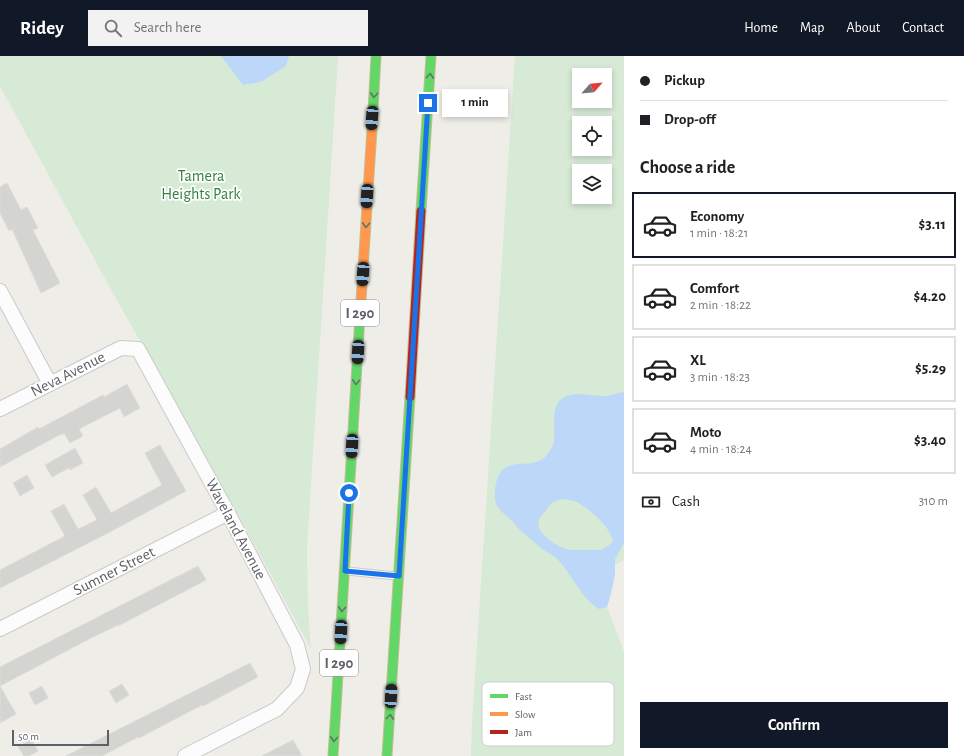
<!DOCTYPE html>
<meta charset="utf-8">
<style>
body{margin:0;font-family:"Alegreya Sans",sans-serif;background:#f2f2f2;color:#202124;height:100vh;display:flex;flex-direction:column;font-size:15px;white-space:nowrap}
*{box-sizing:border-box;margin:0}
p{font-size:13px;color:#757577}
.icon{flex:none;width:22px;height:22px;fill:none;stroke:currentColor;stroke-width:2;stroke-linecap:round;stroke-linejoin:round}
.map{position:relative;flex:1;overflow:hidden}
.drawer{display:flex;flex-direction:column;background:#fff;width:340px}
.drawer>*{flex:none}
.banner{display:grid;align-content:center;height:88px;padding:0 16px;background:#fff}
.needle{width:26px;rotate:63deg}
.tools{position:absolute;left:572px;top:12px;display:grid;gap:8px}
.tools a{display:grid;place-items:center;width:40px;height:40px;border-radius:0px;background:#fff;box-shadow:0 2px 6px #0003;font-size:20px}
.scale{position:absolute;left:12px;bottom:10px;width:97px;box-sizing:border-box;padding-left:4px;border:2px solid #5d6067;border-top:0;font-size:11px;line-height:14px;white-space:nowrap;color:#5d6067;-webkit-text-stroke:3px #fff;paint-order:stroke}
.end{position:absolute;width:18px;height:18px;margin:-9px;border:5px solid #1a73e8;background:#fff;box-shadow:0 0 0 2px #fff}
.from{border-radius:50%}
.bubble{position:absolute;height:28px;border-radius:0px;background:#fff;box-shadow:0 2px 6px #0003;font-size:13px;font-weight:600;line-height:28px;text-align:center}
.car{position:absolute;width:12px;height:24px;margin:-12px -6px;border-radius:5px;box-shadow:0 0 3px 1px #0007;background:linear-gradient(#222 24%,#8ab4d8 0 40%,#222 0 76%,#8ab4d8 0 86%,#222 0)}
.banner b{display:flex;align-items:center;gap:14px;height:38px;font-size:15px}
.banner b+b{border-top:1px solid #e0e0e0}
.banner i{width:10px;height:10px;background:#202124}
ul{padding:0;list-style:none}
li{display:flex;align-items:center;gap:12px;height:66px;margin:0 8px 6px;padding:0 8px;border:2px solid #e0e0e0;border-radius:0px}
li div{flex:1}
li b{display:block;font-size:15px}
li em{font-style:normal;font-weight:600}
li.current{border-color:#111827}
li>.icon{width:36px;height:36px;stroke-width:1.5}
h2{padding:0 16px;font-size:18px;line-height:48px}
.pay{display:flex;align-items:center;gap:10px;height:44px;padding:0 16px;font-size:15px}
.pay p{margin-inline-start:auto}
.action{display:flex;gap:8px;margin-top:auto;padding:8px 16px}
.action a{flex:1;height:46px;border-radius:0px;background:#111827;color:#fff;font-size:16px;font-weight:600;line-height:46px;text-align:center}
header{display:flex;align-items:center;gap:24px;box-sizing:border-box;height:56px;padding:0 20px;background:#111827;color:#fff}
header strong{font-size:19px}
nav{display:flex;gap:22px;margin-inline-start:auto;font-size:14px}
.search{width:280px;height:36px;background:#f2f2f2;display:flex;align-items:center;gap:10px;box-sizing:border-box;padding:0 14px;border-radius:0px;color:#757577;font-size:15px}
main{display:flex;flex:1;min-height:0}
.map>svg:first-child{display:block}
.green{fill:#d6ead6;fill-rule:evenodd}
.water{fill:#bcd7f8;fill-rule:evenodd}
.building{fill:#d4d4d1;stroke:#dddcd8}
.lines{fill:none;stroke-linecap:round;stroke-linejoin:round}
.lane-casing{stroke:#cacac9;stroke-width:9}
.street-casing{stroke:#cacac9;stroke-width:16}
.fast-casing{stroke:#c6bd94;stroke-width:11}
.slow-casing{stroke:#c6bd94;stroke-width:11}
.jam-casing{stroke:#c6bd94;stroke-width:11}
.lane{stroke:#fcfcfc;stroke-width:7}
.street{stroke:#fcfcfc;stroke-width:14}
.fast{stroke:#63d668;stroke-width:9}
.slow{stroke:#ff974d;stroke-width:9}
.jam{stroke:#b3261e;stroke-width:9}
.oneway{stroke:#5e7867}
.route{stroke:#1a73e8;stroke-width:5}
.labels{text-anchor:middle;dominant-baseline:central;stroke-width:3.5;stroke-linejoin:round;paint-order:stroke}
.shield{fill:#fff;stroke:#8e9095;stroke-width:1}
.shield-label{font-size:15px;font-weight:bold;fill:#5d6067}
.park-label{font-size:16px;fill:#30823f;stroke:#fff}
.street-label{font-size:16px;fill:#5d6067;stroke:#fff}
.key{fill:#fff;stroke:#cecfd1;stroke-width:1}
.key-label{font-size:11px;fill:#5d6067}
</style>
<header>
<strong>Ridey</strong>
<div class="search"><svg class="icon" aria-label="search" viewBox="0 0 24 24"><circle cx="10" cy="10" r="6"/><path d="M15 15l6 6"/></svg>Search here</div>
<nav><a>Home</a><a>Map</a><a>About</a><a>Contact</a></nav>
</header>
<main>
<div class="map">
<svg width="624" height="700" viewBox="0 0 624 700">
<rect width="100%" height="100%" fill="#eeede8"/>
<!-- green -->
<g class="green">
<path d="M 0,0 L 338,0 L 307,494 L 308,552 L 311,593 L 238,458 L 114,239 L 0,30 Z"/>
<path d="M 515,0 L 624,0 L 624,504 L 615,509 C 615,523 611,537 607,551 L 624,596 L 624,700 L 471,700 L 472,667 ZM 579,19 L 605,19 L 605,45 L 579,45 ZM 579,67 L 605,67 L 605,93 L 579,93 ZM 579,115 L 605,115 L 605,141 L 579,141 Z"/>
</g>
<!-- water -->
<g class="water">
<path d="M 221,0 L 289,0 L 286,10 L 261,26 L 243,29 Z"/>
<path d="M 624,336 L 624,487 L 615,503 L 615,518 L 611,538 L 607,551 L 599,553 C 580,542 572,517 556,502 C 551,498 546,496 541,492 C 534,486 527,480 520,474 C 516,471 514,466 510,463 C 506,459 500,455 497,450 C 493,442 495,425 500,417 C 510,401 534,414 546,400 C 550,395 554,390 554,384 C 556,370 549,346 567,340 C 578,336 592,340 603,340 C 610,340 617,337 624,336 ZM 564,443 C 567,444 571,444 574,445 C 586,449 613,473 613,486 C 609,489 605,493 600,494 C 597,494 572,494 569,494 C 558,491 534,478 539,463 C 540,461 543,458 545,456 C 551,446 553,445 564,443 Z"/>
</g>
<!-- building -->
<g class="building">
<path d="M 7,127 L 21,154 L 27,151 L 38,172 L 33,174 L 60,227 L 41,237 L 12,173 L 9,175 L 0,157 L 0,131 Z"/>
<path d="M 127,328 L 140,352 L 124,361 L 120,352 L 79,373 L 83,380 L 70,387 L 64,377 L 61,379 L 61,378 L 0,411 L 0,393 L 38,371 L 39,373 L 103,339 L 104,341 Z"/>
<path d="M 160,389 L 186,435 L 108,477 L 0,532 L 0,514 L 65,480 L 51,455 L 64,448 L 78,473 L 97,464 L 83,439 L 96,431 L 111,457 L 162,429 L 145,397 Z"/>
<path d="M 75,392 L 83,407 L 70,414 L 69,412 L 52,421 L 45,409 Z"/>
<path d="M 27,419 L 34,432 L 20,440 L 13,427 Z"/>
<path d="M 198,510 L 206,524 L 118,570 L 118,569 L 91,582 L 0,630 L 0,611 Z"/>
<path d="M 250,607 L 258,621 L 203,650 L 202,649 L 139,682 L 138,681 L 102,700 L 66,700 Z"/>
<path d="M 122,628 L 129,639 L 116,647 L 109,635 Z"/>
<path d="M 0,630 L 16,658 L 0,667 Z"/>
<path d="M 42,630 L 48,642 L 35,649 L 29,637 Z"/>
<path d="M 31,683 L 38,695 L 29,700 L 24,700 L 18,691 Z"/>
<path d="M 293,684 L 302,700 L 262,700 Z"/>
</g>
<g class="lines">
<!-- lane casing -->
<g class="lane-casing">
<path id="lane" d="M 347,515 L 396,520"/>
</g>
<!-- street casing -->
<g class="street-casing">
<g id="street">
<path d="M 0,235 L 50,328"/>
<path d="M 0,353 L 121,292 L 138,293 L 228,457 L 297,589 L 303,613 L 297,632 L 277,653 L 185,700"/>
<path d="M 0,573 L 228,457"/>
</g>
</g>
<!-- fast casing -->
<g class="fast-casing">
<g id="fast">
<path d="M 372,73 L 376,0"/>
<path d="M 421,155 L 431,0"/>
<path d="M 333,700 L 360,260"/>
<path d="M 387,700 L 410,341"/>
</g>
</g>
<!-- slow casing -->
<g class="slow-casing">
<path id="slow" d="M 360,260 L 372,73"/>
</g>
<!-- jam casing -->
<g class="jam-casing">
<path id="jam" d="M 410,341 L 421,155"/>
</g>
<!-- lane -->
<use href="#lane" class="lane"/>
<!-- street -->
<use href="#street" class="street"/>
<!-- fast -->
<use href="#fast" class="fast"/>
<!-- slow -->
<use href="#slow" class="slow"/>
<!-- jam -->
<use href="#jam" class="jam"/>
</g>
<!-- one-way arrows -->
<defs><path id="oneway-chevron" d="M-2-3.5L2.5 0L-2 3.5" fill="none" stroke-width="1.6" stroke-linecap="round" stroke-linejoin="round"/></defs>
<g class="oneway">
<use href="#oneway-chevron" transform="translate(430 20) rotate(-86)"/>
<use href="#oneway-chevron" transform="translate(374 39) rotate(94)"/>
<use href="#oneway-chevron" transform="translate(366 169) rotate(93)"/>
<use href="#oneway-chevron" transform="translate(356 326) rotate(93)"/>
<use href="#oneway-chevron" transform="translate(342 553) rotate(94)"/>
<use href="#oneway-chevron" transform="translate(390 661) rotate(-86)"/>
<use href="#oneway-chevron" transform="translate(334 683) rotate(94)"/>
</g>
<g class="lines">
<!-- route -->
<path class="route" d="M 349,437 L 345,515 L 399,520 L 428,47"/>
</g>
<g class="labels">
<!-- shield labels -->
<g class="shield">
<rect x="341" y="244" width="38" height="26" rx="3"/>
<rect x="320" y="594" width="38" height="26" rx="3"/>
</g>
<g class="shield-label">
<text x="360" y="257">I 290</text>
<text x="339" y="607">I 290</text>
</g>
<!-- park labels -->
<g class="park-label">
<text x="201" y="120">Tamera<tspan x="201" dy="18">Heights Park</tspan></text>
</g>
<!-- street labels -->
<g class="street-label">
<text transform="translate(68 318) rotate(-27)">Neva Avenue</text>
<text transform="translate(236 473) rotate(62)">Waveland Avenue</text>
<text transform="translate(114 515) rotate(-27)">Sumner Street</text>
</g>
</g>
<!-- legend -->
<rect x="482" y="626" width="132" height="64" rx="6" class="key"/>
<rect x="490" y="638" width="18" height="4" fill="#63d668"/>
<rect x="490" y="656" width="18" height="4" fill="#ff974d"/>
<rect x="490" y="674" width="18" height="4" fill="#b3261e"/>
<g class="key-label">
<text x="515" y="644">Fast</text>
<text x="515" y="662">Slow</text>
<text x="515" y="680">Jam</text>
</g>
</svg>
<div class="tools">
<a><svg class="needle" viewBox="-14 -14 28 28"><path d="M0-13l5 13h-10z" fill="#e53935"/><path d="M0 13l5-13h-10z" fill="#757577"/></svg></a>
<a><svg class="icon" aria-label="locate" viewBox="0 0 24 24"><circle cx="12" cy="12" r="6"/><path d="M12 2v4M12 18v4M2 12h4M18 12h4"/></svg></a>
<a><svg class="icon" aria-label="layers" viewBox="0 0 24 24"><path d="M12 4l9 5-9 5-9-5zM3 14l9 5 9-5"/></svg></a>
</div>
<div class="scale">50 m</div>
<i class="end from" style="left:349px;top:437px"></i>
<i class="end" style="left:428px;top:47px"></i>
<div class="bubble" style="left:442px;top:33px;width:66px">1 min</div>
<i class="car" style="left:372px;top:62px;rotate:184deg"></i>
<i class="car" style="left:367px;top:140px;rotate:183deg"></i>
<i class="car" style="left:363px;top:218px;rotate:184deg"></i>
<i class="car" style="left:358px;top:296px;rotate:183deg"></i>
<i class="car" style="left:352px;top:390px;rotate:183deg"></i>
<i class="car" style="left:341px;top:576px;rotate:183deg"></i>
<i class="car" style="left:391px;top:640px;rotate:3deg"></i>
</div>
<section class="drawer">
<div class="banner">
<b><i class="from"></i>Pickup</b>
<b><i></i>Drop-off</b>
</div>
<h2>Choose a ride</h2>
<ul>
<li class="current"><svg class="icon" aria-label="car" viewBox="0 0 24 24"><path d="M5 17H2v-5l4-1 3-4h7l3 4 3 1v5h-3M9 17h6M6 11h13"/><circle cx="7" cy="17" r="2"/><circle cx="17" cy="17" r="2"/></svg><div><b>Economy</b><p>1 min · 18:21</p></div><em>$3.11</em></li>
<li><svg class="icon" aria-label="car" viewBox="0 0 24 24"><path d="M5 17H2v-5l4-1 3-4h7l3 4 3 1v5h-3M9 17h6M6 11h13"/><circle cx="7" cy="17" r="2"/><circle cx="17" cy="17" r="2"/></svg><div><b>Comfort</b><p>2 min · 18:22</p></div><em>$4.20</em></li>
<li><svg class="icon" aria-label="car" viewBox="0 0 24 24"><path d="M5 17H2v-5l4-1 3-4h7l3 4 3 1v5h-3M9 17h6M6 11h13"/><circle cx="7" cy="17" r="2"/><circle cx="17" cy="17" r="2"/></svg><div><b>XL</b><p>3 min · 18:23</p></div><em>$5.29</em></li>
<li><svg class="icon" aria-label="car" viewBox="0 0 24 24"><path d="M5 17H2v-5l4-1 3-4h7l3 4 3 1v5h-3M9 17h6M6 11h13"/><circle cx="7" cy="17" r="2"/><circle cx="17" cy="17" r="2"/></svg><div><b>Moto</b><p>4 min · 18:24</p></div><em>$3.40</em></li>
</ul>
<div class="pay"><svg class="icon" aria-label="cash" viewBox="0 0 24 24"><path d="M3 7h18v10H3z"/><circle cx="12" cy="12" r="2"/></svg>Cash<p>310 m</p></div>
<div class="action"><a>Confirm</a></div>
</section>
</main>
